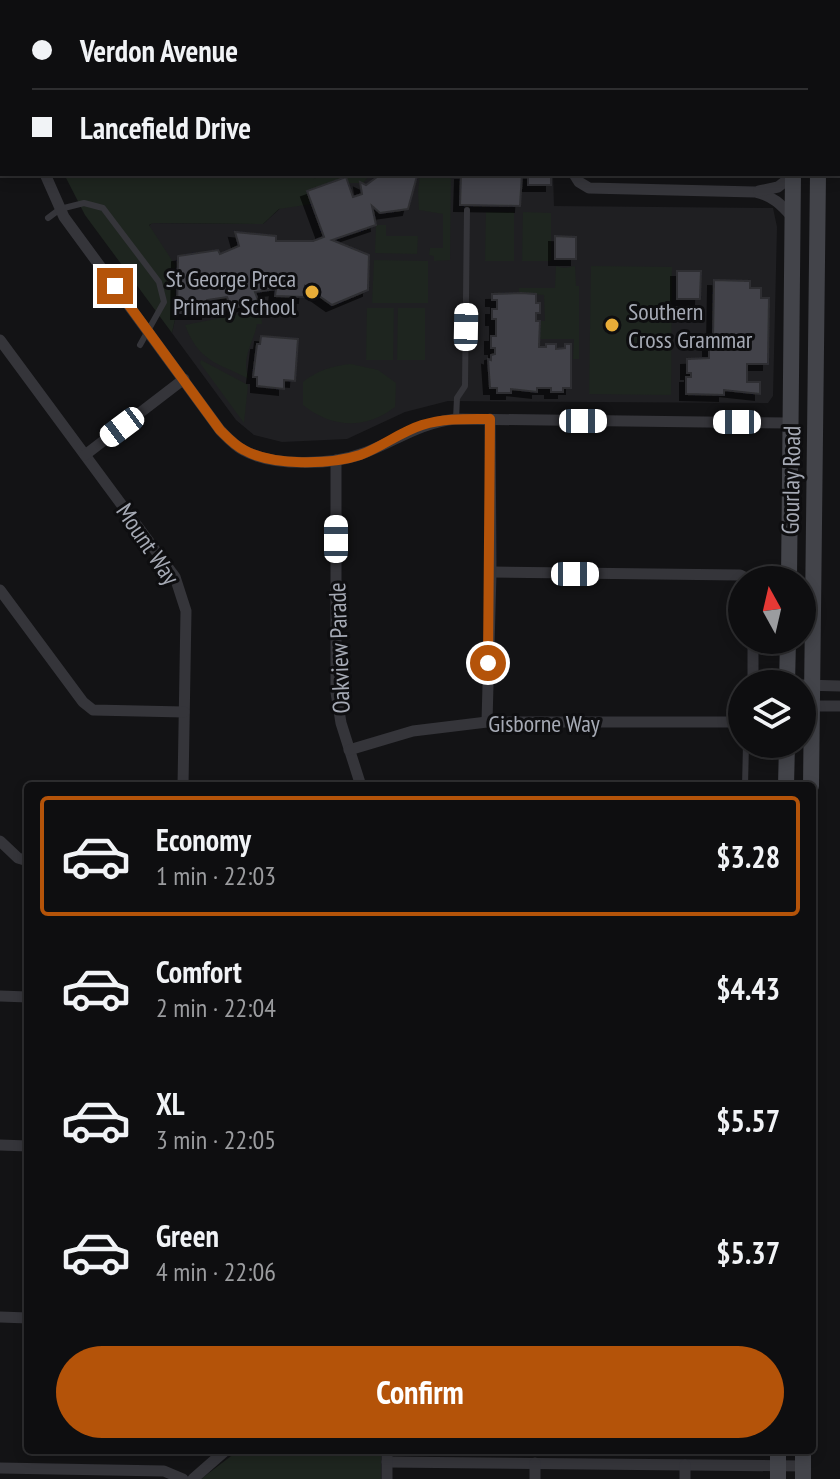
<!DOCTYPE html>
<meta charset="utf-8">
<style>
body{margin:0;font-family:"PT Sans Narrow",sans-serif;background:#171719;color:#f1f3f6;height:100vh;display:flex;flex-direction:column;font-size:30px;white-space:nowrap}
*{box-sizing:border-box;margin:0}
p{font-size:26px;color:#9b9c9f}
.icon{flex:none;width:44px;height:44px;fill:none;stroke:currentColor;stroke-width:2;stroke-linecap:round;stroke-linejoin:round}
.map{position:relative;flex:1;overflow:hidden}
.panel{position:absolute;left:24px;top:782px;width:792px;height:672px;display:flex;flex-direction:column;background:#0e0e10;border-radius:8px;box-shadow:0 4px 12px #0003,0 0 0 2px #2e2e30}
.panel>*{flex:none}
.hud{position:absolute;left:0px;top:0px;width:840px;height:176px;box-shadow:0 4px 12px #0003,0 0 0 2px #2e2e30;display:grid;align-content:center;height:176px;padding:0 32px;background:#0e0e10}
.needle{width:52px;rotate:352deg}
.buttons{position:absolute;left:728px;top:566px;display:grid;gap:16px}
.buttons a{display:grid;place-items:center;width:88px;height:88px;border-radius:50%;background:#0e0e10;box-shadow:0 4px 12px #0003,0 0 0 2px #2e2e30;font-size:40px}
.end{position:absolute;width:36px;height:36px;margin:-18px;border:10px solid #b45309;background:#fff;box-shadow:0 0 0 4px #fff}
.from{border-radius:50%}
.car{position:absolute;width:24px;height:48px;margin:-24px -12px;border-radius:10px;box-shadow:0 0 6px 2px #0007;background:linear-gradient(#fff 24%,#345 0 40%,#fff 0 76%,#345 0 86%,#fff 0)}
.hud b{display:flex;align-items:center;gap:28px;height:76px;font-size:30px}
.hud b+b{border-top:2px solid #2e2e30}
.hud i{width:20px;height:20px;background:#f1f3f6}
ul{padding:14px 0 0;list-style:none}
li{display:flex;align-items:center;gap:24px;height:120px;margin:0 16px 12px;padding:0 16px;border:4px solid transparent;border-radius:8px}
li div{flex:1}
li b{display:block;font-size:30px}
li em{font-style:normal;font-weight:600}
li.active{border-color:#b45309}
li>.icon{width:72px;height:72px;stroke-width:1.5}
.action{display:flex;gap:16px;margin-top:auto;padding:16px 32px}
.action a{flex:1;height:92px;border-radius:48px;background:#b45309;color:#fff;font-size:32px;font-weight:600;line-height:92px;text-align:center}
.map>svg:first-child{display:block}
.built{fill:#1f1f22}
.green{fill:#1e251f}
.building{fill:#424348;stroke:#2d2d31;stroke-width:2;filter:url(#shadow)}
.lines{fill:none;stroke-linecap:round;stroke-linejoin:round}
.service{stroke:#35353a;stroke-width:6}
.minor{stroke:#35353a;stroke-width:11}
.secondary{stroke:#43444a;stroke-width:16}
.route{stroke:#b45309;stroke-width:10}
.poi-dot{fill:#e8ad38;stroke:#0e0e10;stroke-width:3}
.labels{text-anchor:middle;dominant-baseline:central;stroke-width:6;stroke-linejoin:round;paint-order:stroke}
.poi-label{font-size:24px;fill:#a6aab5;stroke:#0e0e10;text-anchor:end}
.street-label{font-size:24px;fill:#a6aab5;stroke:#0e0e10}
</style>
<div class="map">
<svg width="840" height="1479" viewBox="0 0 840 1479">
<defs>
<filter id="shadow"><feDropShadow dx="-6" dy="6" stdDeviation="0" flood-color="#0009"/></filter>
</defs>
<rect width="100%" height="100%" fill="#131315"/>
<!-- built -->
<path class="built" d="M 318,174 L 553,174 L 554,206 L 773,208 L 777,227 L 773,396 L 768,403 L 448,401 L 405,412 L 347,439 L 282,442 L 254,435 L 236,420 L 172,333 L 175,319 L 149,226 L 152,223 L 263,224 Z"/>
<!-- green -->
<g class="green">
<path d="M 64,174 L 318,174 L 313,180 L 320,174 L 371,174 L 363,183 L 348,183 L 345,177 L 307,191 L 312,204 L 279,209 L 263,224 L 153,223 L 149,225 L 175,265 L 175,319 L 172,333 L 85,215 Z"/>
<path d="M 420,174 L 451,174 L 450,260 L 434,261 L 434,256 L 429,255 L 430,248 L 443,248 L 443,214 L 419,210 L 418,192 Z"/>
<path d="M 486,212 L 514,212 L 514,261 L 485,261 Z"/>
<path d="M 523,212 L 551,213 L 551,261 L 522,261 Z"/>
<path d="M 376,225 L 386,225 L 386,236 L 418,236 L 417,254 L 375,253 Z"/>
<path d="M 374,260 L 428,261 L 428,303 L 372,303 Z"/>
<path d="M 556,266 L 564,268 L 575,266 L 576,286 L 579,286 L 579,359 L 573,359 L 574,339 L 540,339 L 540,321 L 545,321 L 544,295 L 519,293 L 519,288 L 555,288 Z"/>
<path d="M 591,266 L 672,267 L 671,395 L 589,394 Z"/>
<path d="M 367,308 L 394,308 L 393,360 L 366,360 Z"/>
<path d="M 398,308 L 425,308 L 425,360 L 397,360 Z"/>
<path d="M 261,310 L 262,324 L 257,324 C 254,343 240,358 249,379 C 216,362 199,362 185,325 Z"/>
<path d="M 201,360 L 248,385 L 244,423 L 200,363 Z"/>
<path d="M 351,364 L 378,370 L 396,383 L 395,407 C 365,430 332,428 303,405 L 303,382 C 318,370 332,366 351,364 Z"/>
<path d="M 239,1450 L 381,1450 L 381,1479 L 201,1479 Z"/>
</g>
<!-- building -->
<g class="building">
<path d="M 381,174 L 417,176 L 408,209 L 380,213 L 372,206 L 376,225 L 332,240 L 369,255 L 368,290 L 332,305 L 305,286 L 304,297 L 275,296 L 276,289 L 255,292 L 258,300 L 232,309 L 227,297 L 207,300 L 207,313 L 177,313 L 178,256 L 218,250 L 220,254 L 239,246 L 235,232 L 276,236 L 276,241 L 313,241 L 324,237 L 307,191 L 346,177 L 353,197 L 362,194 L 360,182 L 366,185 Z"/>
<path d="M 461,174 L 522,174 L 520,206 L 460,205 Z"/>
<rect x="528" y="174" width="23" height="11"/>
<path d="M 555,236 L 576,237 L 576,259 L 555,259 Z"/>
<path d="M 677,271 L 701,271 L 700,299 L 677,299 Z"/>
<path d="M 714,280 L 750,281 L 750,288 L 761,288 L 761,298 L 769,298 L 768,364 L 747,364 L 747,382 L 760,382 L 760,394 L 724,390 L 724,395 L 686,394 L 686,377 L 691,377 L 691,373 L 687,373 L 687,359 L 709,358 L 709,338 L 713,338 Z"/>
<path d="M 521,293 L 536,294 L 536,303 L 540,303 L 540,313 L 536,313 L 536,321 L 540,321 L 539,347 L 546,347 L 546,344 L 556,344 L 556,349 L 565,348 L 565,344 L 571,344 L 571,388 L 563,388 L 563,392 L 551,392 L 551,388 L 537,388 L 537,392 L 511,389 L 511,393 L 497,393 L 497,388 L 490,388 L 488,359 L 491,360 L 491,355 L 495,354 L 495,348 L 491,348 L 491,336 L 496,336 L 496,319 L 492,319 L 492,309 L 497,309 L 497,300 L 492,300 L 492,294 Z"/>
<path d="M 261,336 L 298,339 L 295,381 L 284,380 L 284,389 L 257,386 L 257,377 L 253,377 L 257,344 L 260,344 Z"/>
</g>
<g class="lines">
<!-- service -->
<g class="service">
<path d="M 48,218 L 60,209 L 84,203 L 103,208 L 159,282 L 164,302 L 140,345"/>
<path d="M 456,419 L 457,398 L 465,386 L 467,210"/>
<path d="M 745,786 L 746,744"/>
</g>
<!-- minor -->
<g class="minor">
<path d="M 77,2 L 78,0"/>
<path d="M 574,2 L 574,0"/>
<path d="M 838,40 L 840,40"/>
<path d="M 0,92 L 2,92"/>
<path d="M 45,174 L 64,217 L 220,430 C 227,437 234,445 243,450 C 273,467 333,465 364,453 C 398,440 418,423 456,419 L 791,423"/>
<path d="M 574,174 L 579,182 L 589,188 L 755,192 C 773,196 781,204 793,218"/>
<path d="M 759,191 L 778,187 L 793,175"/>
<path d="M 0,340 L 175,577 L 186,611 L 183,786"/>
<path d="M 85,455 L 184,379"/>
<path d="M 336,460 L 336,692 L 341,723 L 361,786"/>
<path d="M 491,572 L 740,575 L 750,580"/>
<path d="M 0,590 L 83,702 L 93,710 L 184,712"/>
<path d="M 753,684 L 753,640"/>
<path d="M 802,685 L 840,686"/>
<path d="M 802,706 L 840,706"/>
<path d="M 487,722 L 491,572 L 490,419"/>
<path d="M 349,750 L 413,731 L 487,722 L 742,722"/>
<path d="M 0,841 L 18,858 L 28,861"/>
<path d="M 0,996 L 28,997"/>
<path d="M 0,1145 L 28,1146"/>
<path d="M 0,1317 L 28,1318"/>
<path d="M 387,1462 L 803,1466"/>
<path d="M 535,1463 L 535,1479"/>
<path d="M 0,1468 L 164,1471 L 183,1479"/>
<path d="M 193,1479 L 226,1450"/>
<path d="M 387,1479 L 387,1450"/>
<path d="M 685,1479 L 685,1465"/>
</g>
<!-- secondary -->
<g class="secondary">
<path d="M 796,2 L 796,0"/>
<path d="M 819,2 L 819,0"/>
<path d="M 789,580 L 793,174"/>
<path d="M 787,684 L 788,640"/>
<path d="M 786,786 L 787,744"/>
<path d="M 811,786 L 818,174"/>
<path d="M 778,1479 L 778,1450"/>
<path d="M 803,1479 L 803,1450"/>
</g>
</g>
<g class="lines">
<!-- route -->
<path class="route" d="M 115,286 L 220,430 C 227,437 234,445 244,450 C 272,466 330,465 360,455 C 382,447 400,432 422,425 C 444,418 467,419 490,419 L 488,663"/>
</g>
<!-- markers -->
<g class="poi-dot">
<circle cx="312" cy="292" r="8"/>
<circle cx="612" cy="325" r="8"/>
</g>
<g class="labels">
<!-- poi labels -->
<g class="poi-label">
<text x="296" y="278">St George Preca<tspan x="296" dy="28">Primary School</tspan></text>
<text x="628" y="311" text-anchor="start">Southern<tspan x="628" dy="28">Cross Grammar</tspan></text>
</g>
<!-- street labels -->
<g class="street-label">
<text transform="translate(791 480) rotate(-89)">Gourlay Road</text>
<text transform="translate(148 544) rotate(56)">Mount Way</text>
<text transform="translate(339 648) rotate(-92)">Oakview Parade</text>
<text x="544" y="723">Gisborne Way</text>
</g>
</g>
</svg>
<div class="buttons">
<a><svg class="needle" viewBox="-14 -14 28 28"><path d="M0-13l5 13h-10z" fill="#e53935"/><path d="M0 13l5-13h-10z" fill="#9b9c9f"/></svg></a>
<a><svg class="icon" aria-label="layers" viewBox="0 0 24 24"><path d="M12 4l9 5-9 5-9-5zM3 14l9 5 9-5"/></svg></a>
</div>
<i class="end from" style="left:488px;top:663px"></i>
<i class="end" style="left:115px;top:286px"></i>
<i class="car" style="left:466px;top:327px;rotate:1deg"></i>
<i class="car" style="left:583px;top:421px;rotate:90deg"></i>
<i class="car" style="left:737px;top:422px;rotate:270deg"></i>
<i class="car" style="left:122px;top:427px;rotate:233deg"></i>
<i class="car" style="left:336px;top:539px;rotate:0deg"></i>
<i class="car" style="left:575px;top:574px;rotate:90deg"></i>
<div class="hud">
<b><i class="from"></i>Verdon Avenue</b>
<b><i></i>Lancefield Drive</b>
</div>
<section class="panel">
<ul>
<li class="active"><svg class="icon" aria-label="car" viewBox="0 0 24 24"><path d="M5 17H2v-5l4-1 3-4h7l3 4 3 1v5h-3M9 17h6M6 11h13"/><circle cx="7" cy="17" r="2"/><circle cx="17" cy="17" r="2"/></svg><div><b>Economy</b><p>1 min · 22:03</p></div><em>$3.28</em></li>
<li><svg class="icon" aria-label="car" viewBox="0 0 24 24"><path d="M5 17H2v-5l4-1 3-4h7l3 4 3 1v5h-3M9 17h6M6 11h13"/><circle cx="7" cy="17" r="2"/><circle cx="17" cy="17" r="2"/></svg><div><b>Comfort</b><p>2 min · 22:04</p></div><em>$4.43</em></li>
<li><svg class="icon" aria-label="car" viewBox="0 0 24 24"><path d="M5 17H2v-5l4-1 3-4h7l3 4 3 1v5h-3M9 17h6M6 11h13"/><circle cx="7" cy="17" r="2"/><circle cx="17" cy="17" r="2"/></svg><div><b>XL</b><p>3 min · 22:05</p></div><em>$5.57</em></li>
<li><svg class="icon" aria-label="car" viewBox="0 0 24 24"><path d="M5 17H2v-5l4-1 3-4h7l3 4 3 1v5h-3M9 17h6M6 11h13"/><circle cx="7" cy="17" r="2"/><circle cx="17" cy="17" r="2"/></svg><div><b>Green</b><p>4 min · 22:06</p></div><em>$5.37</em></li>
</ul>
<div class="action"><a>Confirm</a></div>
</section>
</div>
